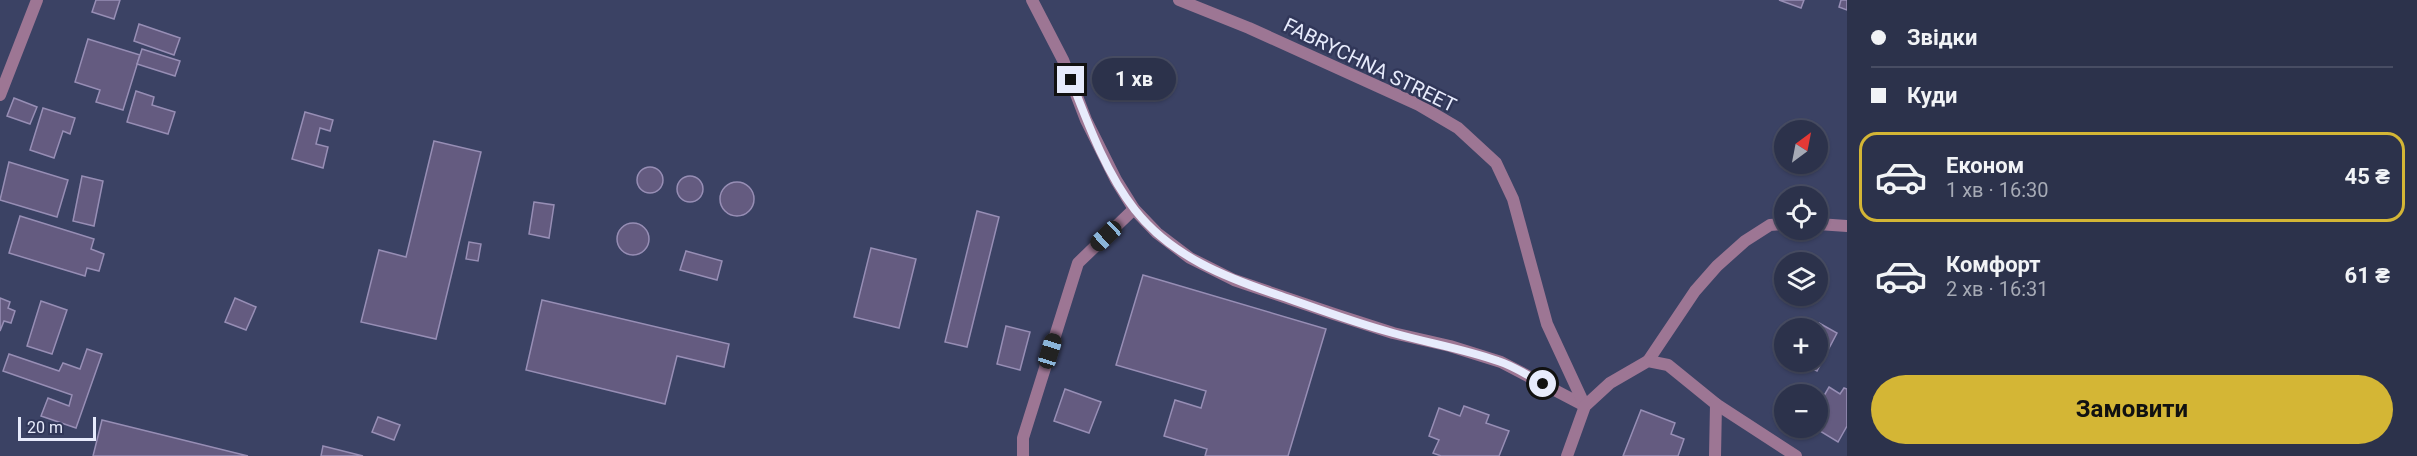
<!DOCTYPE html>
<html lang="uk">
<meta charset="utf-8">
<style>
body{margin:0;font-family:Roboto,sans-serif;background:#343a52;color:#f1f3f6;height:100vh;display:flex;flex-direction:column;font-size:22px;white-space:nowrap}
*{box-sizing:border-box;margin:0}
p{font-size:20px;color:#a6aab5}
.icon{flex:none;width:33px;height:33px;fill:none;stroke:currentColor;stroke-width:2;stroke-linecap:round;stroke-linejoin:round}
.map{position:relative;flex:1;overflow:hidden}
.panel{display:flex;flex-direction:column;background:#2c324b;width:570px}
.panel>*{flex:none}
.top-card{display:grid;align-content:center;height:132px;padding:0 24px;background:#2c324b}
.needle{width:39px;rotate:32deg}
.fabs{position:absolute;left:1774px;top:120px;display:grid;gap:12px}
.fabs a{display:grid;place-items:center;width:54px;height:54px;border-radius:50%;background:#2c324b;box-shadow:0 2px 4px #0004,0 0 0 2px #484d63;font-size:30px}
.scale{position:absolute;left:18px;bottom:15px;width:78px;box-sizing:border-box;padding-left:6px;border:3px solid #e7ebfc;border-top:0;font-size:16px;line-height:21px;white-space:nowrap;color:#e7ebfc;-webkit-text-stroke:4px #313759;paint-order:stroke}
.end{position:absolute;width:27px;height:27px;margin:-14px;border:8px solid #e7ebfc;background:#111;box-shadow:0 0 0 3px #111}
.from{border-radius:50%}
.bubble{position:absolute;height:42px;border-radius:21px;background:#2c324b;box-shadow:0 2px 4px #0004,0 0 0 2px #484d63;font-size:20px;font-weight:700;line-height:42px;text-align:center}
.car{position:absolute;width:18px;height:36px;margin:-18px -9px;border-radius:8px;box-shadow:0 0 4px 2px #0007;background:linear-gradient(#222 24%,#8ab4d8 0 40%,#222 0 76%,#8ab4d8 0 86%,#222 0)}
.top-card b{display:flex;align-items:center;gap:21px;height:57px;font-size:22px}
.top-card b+b{border-top:2px solid #484d63}
.top-card i{width:15px;height:15px;background:#f1f3f6}
ul{padding:0;list-style:none}
li{display:flex;align-items:center;gap:18px;height:90px;margin:0 12px 9px;padding:0 12px;border:3px solid transparent;border-radius:18px}
li div{flex:1}
li b{display:block;font-size:22px}
li em{font-style:normal;font-weight:700}
li.current{border-color:#d4b635}
li>.icon{width:54px;height:54px;stroke-width:1.5}
.primary-button{display:flex;gap:12px;margin-top:auto;padding:12px 24px}
.primary-button a{flex:1;height:69px;border-radius:36px;background:#d4b635;color:#111;font-size:24px;font-weight:700;line-height:69px;text-align:center}
main{display:flex;flex:1;min-height:0}
.map>svg:first-child{display:block}
.building{fill:#645b80;stroke:#978eb5;stroke-width:1.5}
.lines{fill:none;stroke-linecap:round;stroke-linejoin:round}
.service{stroke:#9d7694;stroke-width:12}
.minor{stroke:#9d7694;stroke-width:12}
.route{stroke:#e7ebfc;stroke-width:8}
.labels{text-anchor:middle;dominant-baseline:central;stroke-width:5;stroke-linejoin:round;paint-order:stroke}
.street-label{font-size:20px;fill:#e7ebfc;stroke:#313759}
</style>
<main>
<div class="map">
<svg width="1847" height="456" viewBox="0 0 1847 456">
<rect width="100%" height="100%" fill="#3b4264"/>
<!-- building -->
<g class="building">
<path d="M 96,0 L 120,0 L 114,19 L 92,12 Z"/>
<path d="M 1779,0 L 1804,0 L 1801,8 Z"/>
<path d="M 1841,0 L 1847,0 L 1847,10 L 1839,7 Z"/>
<path d="M 139,24 L 180,38 L 174,55 L 134,41 Z"/>
<path d="M 88,39 L 140,55 L 123,110 L 96,102 L 100,90 L 75,82 Z"/>
<path d="M 142,49 L 180,61 L 175,76 L 137,64 Z"/>
<path d="M 136,91 L 154,97 L 152,105 L 175,112 L 168,134 L 127,122 Z"/>
<path d="M 14,98 L 37,107 L 30,124 L 7,116 Z"/>
<path d="M 43,108 L 75,118 L 70,134 L 63,131 L 54,158 L 30,150 Z"/>
<path d="M 305,112 L 333,120 L 330,131 L 320,128 L 316,144 L 328,147 L 323,168 L 292,159 Z"/>
<path d="M 434,141 L 481,152 L 436,339 L 361,322 L 379,250 L 406,257 Z"/>
<path d="M 9,162 L 68,180 L 57,217 L 0,200 Z"/>
<circle cx="650" cy="180" r="13"/>
<path d="M 82,176 L 103,181 L 94,226 L 73,221 Z"/>
<circle cx="690" cy="189" r="13"/>
<circle cx="737" cy="199" r="17"/>
<path d="M 534,202 L 554,205 L 549,238 L 529,234 Z"/>
<path d="M 977,211 L 999,217 L 967,347 L 945,342 Z"/>
<path d="M 20,216 L 94,239 L 91,249 L 104,254 L 99,271 L 87,268 L 85,276 L 9,253 Z"/>
<circle cx="633" cy="239" r="16"/>
<path d="M 469,242 L 481,244 L 478,261 L 466,259 Z"/>
<path d="M 871,248 L 916,259 L 899,328 L 854,317 Z"/>
<path d="M 686,251 L 722,261 L 717,280 L 680,270 Z"/>
<path d="M 1143,275 L 1326,329 L 1288,456 L 1205,456 L 1207,449 L 1164,436 L 1175,400 L 1201,408 L 1206,391 L 1116,365 Z"/>
<path d="M 0,298 L 10,302 L 8,308 L 15,311 L 11,323 L 4,321 L 0,331 Z"/>
<path d="M 235,298 L 256,307 L 246,330 L 225,322 Z"/>
<path d="M 542,300 L 729,344 L 724,367 L 677,356 L 665,404 L 526,370 Z"/>
<path d="M 41,301 L 67,310 L 52,354 L 27,346 Z"/>
<path d="M 1819,323 L 1837,333 L 1817,371 L 1800,362 L 1818,362 L 1818,328 L 1816,328 Z"/>
<path d="M 1006,326 L 1030,332 L 1020,370 L 997,364 Z"/>
<path d="M 87,349 L 102,354 L 76,428 L 41,416 L 48,398 L 69,406 L 72,395 L 3,371 L 9,354 L 59,371 L 63,363 L 80,369 Z"/>
<path d="M 1829,387 L 1840,394 L 1844,388 L 1847,389 L 1847,426 L 1838,442 L 1815,428 L 1818,428 L 1818,406 Z"/>
<path d="M 1065,389 L 1101,402 L 1089,433 L 1054,421 Z"/>
<path d="M 1464,406 L 1489,415 L 1486,423 L 1509,431 L 1499,456 L 1441,456 L 1433,453 L 1439,440 L 1429,436 L 1439,408 L 1460,416 Z"/>
<path d="M 1641,410 L 1675,423 L 1671,434 L 1684,439 L 1678,456 L 1623,456 Z"/>
<path d="M 378,417 L 400,425 L 394,440 L 372,432 Z"/>
<path d="M 102,420 L 248,456 L 93,456 Z"/>
<path d="M 323,446 L 363,456 L 321,456 Z"/>
</g>
<g class="lines">
<!-- service -->
<path class="service" d="M 1023,456 L 1023,438 L 1078,263 L 1134,209"/>
<!-- minor -->
<g class="minor">
<path d="M 1032,0 L 1063,60 L 1086,120 L 1116,180 L 1134,209 L 1157,233 L 1190,258 L 1234,280 L 1334,314 L 1393,333 L 1450,346 L 1501,362 L 1585,406"/>
<path d="M 1179,0 L 1249,28 L 1419,105 L 1458,128 L 1496,163 L 1513,199 L 1547,324 L 1585,406"/>
<path d="M 0,95 L 37,0"/>
<path d="M 1818,224 L 1847,226"/>
<path d="M 1648,361 L 1695,291 L 1717,266 L 1745,241 L 1770,225 L 1785,224"/>
<path d="M 1567,456 L 1585,406 L 1610,383 L 1648,361 L 1668,365 L 1716,404 L 1796,456"/>
<path d="M 1715,456 L 1716,404"/>
</g>
</g>
<g class="lines">
<!-- route -->
<path class="route" d="M 1071,80 C 1088,124 1106,173 1135,210 C 1172,257 1227,278 1281,296 C 1318,309 1355,323 1393,333 C 1428,343 1464,349 1498,361 C 1514,366 1529,376 1543,384"/>
</g>
<g class="labels">
<!-- street labels -->
<g class="street-label">
<text transform="translate(1370 65) rotate(26)">FABRYCHNA STREET</text>
</g>
</g>
</svg>
<div class="fabs">
<a><svg class="needle" viewBox="-14 -14 28 28"><path d="M0-13l5 13h-10z" fill="#e53935"/><path d="M0 13l5-13h-10z" fill="#a6aab5"/></svg></a>
<a><svg class="icon" aria-label="locate" viewBox="0 0 24 24"><circle cx="12" cy="12" r="6"/><path d="M12 2v4M12 18v4M2 12h4M18 12h4"/></svg></a>
<a><svg class="icon" aria-label="layers" viewBox="0 0 24 24"><path d="M12 4l9 5-9 5-9-5zM3 14l9 5 9-5"/></svg></a>
<a>+</a>
<a>−</a>
</div>
<div class="scale">20 m</div>
<i class="end from" style="left:1543px;top:384px"></i>
<i class="end" style="left:1071px;top:80px"></i>
<div class="bubble" style="left:1092px;top:58px;width:84px">1 хв</div>
<i class="car" style="left:1106px;top:236px;rotate:227deg"></i>
<i class="car" style="left:1050px;top:351px;rotate:17deg"></i>
</div>
<section class="panel">
<div class="top-card">
<b><i class="from"></i>Звідки</b>
<b><i></i>Куди</b>
</div>
<ul>
<li class="current"><svg class="icon" aria-label="car" viewBox="0 0 24 24"><path d="M5 17H2v-5l4-1 3-4h7l3 4 3 1v5h-3M9 17h6M6 11h13"/><circle cx="7" cy="17" r="2"/><circle cx="17" cy="17" r="2"/></svg><div><b>Економ</b><p>1 хв · 16:30</p></div><em>45 ₴</em></li>
<li><svg class="icon" aria-label="car" viewBox="0 0 24 24"><path d="M5 17H2v-5l4-1 3-4h7l3 4 3 1v5h-3M9 17h6M6 11h13"/><circle cx="7" cy="17" r="2"/><circle cx="17" cy="17" r="2"/></svg><div><b>Комфорт</b><p>2 хв · 16:31</p></div><em>61 ₴</em></li>
</ul>
<div class="primary-button"><a>Замовити</a></div>
</section>
</main>
